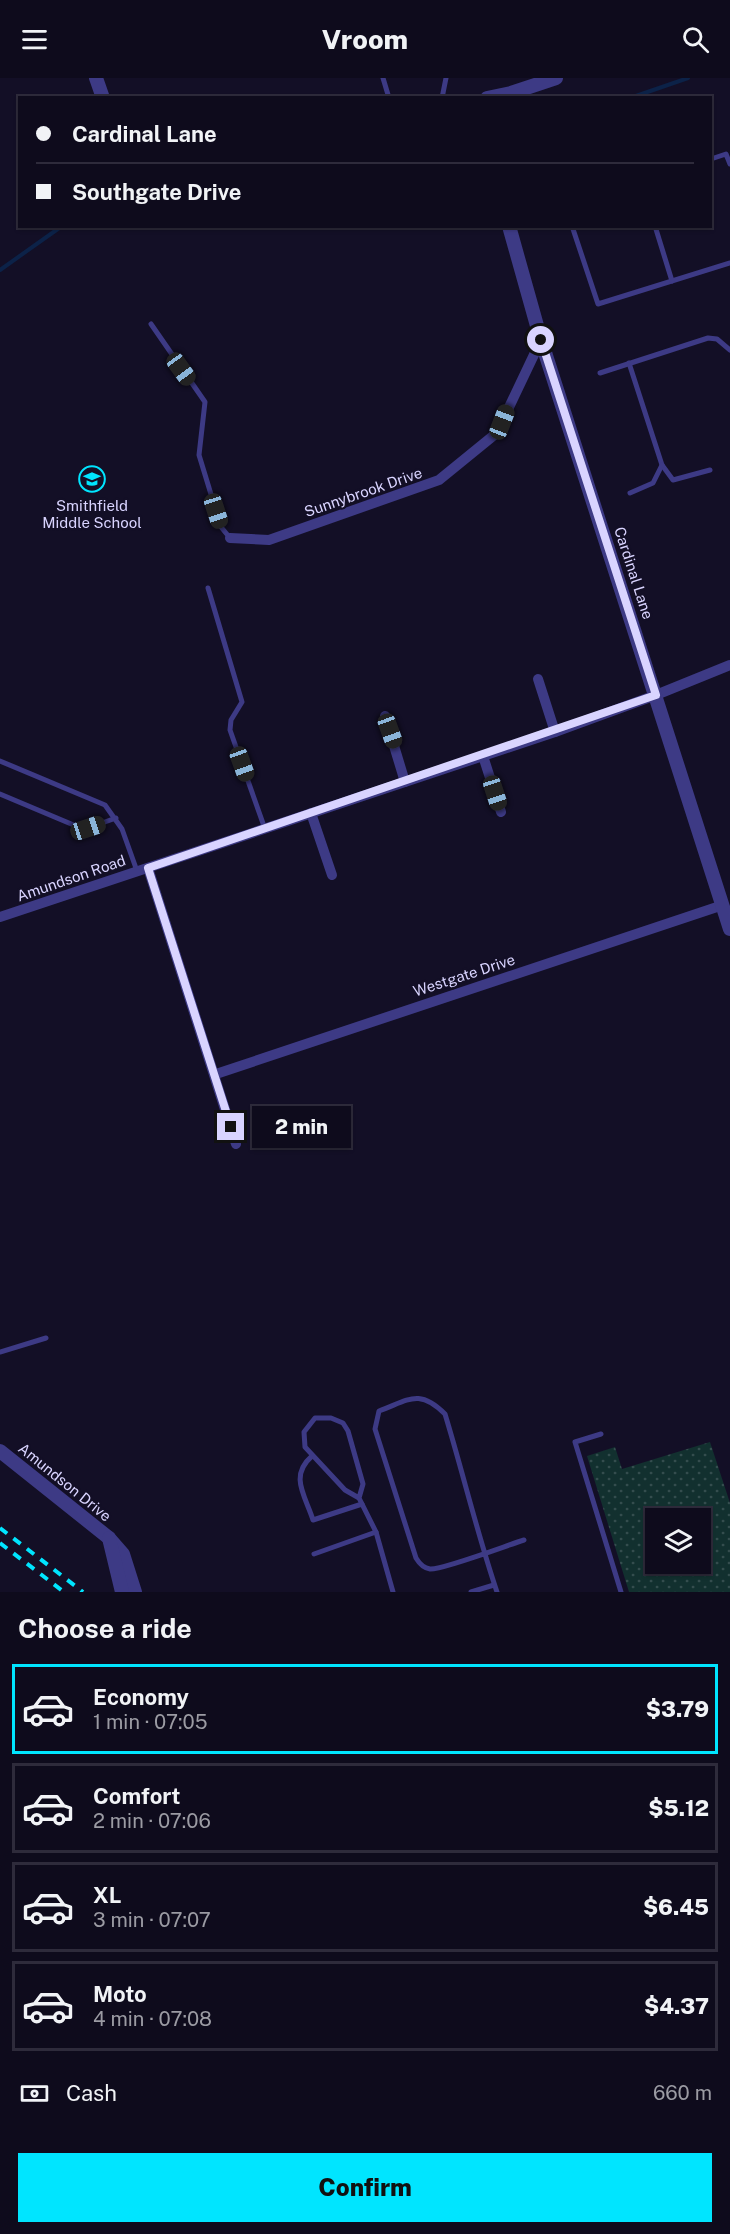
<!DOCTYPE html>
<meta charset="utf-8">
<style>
body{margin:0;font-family:"Public Sans",sans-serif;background:#171425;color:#f1f3f6;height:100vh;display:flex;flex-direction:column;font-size:22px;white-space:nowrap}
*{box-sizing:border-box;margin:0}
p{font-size:20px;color:#9b9ba3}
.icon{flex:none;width:33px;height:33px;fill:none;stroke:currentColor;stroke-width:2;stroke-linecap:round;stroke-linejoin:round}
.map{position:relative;height:1514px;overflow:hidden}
.details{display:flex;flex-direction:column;background:#0e0b1c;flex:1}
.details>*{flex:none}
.banner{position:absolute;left:18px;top:18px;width:694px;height:132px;border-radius:0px;box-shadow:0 2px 4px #0004,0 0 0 2px #2e2b3b;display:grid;align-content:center;height:132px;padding:0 18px;background:#0e0b1c}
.buttons{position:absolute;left:645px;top:1430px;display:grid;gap:12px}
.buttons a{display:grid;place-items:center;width:66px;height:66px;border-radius:0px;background:#0e0b1c;box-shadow:0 2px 4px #0004,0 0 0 2px #2e2b3b;font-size:30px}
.end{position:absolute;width:27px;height:27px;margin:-14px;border:8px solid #d9d4ff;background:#111;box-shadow:0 0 0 3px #111}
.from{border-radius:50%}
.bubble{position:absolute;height:42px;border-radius:0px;background:#0e0b1c;box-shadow:0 2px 4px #0004,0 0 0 2px #2e2b3b;font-size:20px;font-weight:800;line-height:42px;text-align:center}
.car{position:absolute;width:18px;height:36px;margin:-18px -9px;border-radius:8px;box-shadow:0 0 4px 2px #0007;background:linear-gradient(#222 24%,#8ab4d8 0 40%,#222 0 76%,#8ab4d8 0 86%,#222 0)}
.banner b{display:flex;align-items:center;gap:21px;height:57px;font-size:22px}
.banner b+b{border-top:2px solid #2e2b3b}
.banner i{width:15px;height:15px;background:#f1f3f6}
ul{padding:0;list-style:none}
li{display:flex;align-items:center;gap:18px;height:90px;margin:0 12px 9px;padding:0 6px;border:3px solid #2e2b3b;border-radius:0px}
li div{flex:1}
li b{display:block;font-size:22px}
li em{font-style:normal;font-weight:800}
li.active{border-color:#00e5ff}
li>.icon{width:54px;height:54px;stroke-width:1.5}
h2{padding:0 18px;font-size:27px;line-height:72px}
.pay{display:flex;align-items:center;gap:15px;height:66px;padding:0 18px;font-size:22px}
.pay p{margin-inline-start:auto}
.action{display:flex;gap:12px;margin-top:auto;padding:12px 18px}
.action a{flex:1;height:69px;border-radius:0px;background:#00e5ff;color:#111;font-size:24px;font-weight:800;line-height:69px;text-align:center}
header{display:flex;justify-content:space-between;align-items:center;height:78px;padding:0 18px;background:#0e0b1c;font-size:27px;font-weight:800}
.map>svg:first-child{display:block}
.green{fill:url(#green-dots);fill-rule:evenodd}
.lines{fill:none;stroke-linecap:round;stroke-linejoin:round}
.stream{stroke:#0c2248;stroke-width:4}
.service{stroke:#3d3a85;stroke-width:5}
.minor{stroke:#3d3a85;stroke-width:10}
.tertiary{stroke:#3d3a85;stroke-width:14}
.rail{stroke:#00e5ff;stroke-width:4;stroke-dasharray:9 8;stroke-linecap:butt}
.route{stroke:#d9d4ff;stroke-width:8}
.labels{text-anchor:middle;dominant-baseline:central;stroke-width:4.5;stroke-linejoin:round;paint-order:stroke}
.street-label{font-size:15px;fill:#d9d4ff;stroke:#130f26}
.poi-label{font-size:15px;fill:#d9d4ff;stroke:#130f26}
</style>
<header><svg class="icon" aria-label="menu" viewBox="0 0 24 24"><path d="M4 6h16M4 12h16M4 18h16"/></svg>Vroom<svg class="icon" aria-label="search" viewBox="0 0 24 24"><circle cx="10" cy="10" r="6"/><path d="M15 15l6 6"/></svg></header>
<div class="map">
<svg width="730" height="1514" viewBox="0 0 730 1514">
<defs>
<pattern id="green-dots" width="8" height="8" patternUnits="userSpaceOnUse" patternTransform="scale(1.5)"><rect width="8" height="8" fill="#12302f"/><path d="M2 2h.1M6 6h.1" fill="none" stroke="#344d4e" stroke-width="1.8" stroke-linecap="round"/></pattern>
</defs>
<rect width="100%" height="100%" fill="#130f26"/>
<!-- green -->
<path class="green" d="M 710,1364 L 730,1425 L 730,1514 L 629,1514 L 587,1378 L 615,1369 L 622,1391 ZM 656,1440 L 700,1440 L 700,1485 L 656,1485 Z"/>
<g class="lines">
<!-- stream -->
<g class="stream">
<path d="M 630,20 L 688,0"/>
<path d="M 0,192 L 62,148"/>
</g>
<!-- service -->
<g class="service">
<path d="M 383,0 L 389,20"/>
<path d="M 442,20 L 446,0"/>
<path d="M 711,81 L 726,76 L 730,86"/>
<path d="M 572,148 L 598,226 L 730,185"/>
<path d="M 655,148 L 672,203"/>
<path d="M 151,246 L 205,324 L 199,377 L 221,449 L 230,460"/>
<path d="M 629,285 L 662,387 L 673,402 L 710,392"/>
<path d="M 600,295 L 708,260 L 717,261 L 730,272"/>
<path d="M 630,415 L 653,405 L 662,387"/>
<path d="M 208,510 L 242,624 L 231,642 L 230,652 L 265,751"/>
<path d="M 0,683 L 105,727 L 122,751 L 137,793"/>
<path d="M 0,716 L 76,748 L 88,750 L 116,740"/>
<path d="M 0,1274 L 46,1260"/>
<path d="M 601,1356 L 575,1364 L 621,1514"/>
<path d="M 312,1378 C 289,1398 305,1417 313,1442 L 362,1426"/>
<path d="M 359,1420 L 363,1406 L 348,1353 L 343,1345 L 331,1340 L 315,1340 L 304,1354 L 305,1369 L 345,1412 L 359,1420 L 376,1454 L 393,1514"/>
<path d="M 314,1476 L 376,1454"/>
<path d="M 471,1514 L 494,1507"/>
<path d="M 497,1514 C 477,1455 463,1395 445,1336 C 419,1310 409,1322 379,1333 L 375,1351 L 416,1480 C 419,1485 423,1490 430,1491 C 442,1492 508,1467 524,1462"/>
</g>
<!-- minor -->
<g class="minor">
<path d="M 230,460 L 269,462 L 439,402 L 493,358 L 502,344 L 541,262"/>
<path d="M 538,601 L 555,654"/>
<path d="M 385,638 L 405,704"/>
<path d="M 483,678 L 501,734"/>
<path d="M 311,735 L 332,797"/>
<path d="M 148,790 L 236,1066"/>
<path d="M 0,839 L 555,654 L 656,617 L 730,587"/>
<path d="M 216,996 L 723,827"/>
</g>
<!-- tertiary -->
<g class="tertiary">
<path d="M 96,0 L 103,20"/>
<path d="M 487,20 L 511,15 L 556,0"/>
<path d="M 509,148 L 541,262 L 730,851"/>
<path d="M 0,1373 L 109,1460 L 123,1476 L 135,1514"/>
<path d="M 109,1460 L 122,1514"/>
</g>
<!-- rail -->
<g class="rail">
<path d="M 0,1450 L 83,1514"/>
<path d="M 0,1465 L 64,1514"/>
</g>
</g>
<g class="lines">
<!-- route -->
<path class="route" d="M 231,1049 L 148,790 L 656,617 L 541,262"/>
</g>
<!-- icons -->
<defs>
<g id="school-ring" transform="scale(1.35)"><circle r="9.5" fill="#130f26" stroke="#00e5ff" stroke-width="1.5"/><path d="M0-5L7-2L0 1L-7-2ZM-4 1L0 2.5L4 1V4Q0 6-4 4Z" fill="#00e5ff"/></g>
</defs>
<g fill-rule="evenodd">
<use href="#school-ring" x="92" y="401"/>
</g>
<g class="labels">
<!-- street labels -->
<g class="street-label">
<text transform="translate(363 414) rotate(-19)">Sunnybrook Drive</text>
<text transform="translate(634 495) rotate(72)">Cardinal Lane</text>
<text transform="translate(71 800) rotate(-19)">Amundson Road</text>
<text transform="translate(464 897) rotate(-18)">Westgate Drive</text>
<text transform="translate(65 1404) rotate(39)">Amundson Drive</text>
</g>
<!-- poi labels -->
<g class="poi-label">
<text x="92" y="427">Smithfield<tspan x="92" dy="17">Middle School</tspan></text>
</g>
</g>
</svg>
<div class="buttons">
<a><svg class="icon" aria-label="layers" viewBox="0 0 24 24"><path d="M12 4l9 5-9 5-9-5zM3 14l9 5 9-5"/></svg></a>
</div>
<i class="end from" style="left:541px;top:262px"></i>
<i class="end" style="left:231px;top:1049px"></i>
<div class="bubble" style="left:252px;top:1028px;width:99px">2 min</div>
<i class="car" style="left:181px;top:291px;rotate:144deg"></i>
<i class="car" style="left:502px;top:344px;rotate:21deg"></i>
<i class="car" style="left:216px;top:433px;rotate:162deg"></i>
<i class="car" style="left:390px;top:653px;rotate:160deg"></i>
<i class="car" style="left:242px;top:686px;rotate:160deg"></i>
<i class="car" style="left:495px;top:715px;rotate:162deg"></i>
<i class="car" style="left:88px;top:750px;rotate:72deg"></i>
<div class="banner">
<b><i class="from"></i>Cardinal Lane</b>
<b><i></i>Southgate Drive</b>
</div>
</div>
<section class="details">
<h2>Choose a ride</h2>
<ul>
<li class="active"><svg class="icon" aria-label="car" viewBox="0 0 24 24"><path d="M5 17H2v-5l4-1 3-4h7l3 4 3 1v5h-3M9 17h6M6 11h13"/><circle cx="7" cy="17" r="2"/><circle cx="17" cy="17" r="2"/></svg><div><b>Economy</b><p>1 min · 07:05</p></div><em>$3.79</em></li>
<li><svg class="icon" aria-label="car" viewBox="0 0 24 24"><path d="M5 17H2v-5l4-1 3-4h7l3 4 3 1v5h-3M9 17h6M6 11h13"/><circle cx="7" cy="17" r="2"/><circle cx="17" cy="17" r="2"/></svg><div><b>Comfort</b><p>2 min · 07:06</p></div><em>$5.12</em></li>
<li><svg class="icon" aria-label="car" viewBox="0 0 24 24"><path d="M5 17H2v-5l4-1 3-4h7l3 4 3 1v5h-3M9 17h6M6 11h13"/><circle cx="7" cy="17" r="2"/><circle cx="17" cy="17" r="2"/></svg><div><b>XL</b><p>3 min · 07:07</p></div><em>$6.45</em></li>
<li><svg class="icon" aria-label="car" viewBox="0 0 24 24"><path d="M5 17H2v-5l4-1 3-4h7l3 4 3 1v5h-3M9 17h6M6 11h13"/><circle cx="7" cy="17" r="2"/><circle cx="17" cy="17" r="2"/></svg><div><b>Moto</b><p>4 min · 07:08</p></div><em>$4.37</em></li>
</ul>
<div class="pay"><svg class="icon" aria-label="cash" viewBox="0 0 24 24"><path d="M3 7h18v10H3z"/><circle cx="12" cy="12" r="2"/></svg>Cash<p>660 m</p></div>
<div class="action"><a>Confirm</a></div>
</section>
